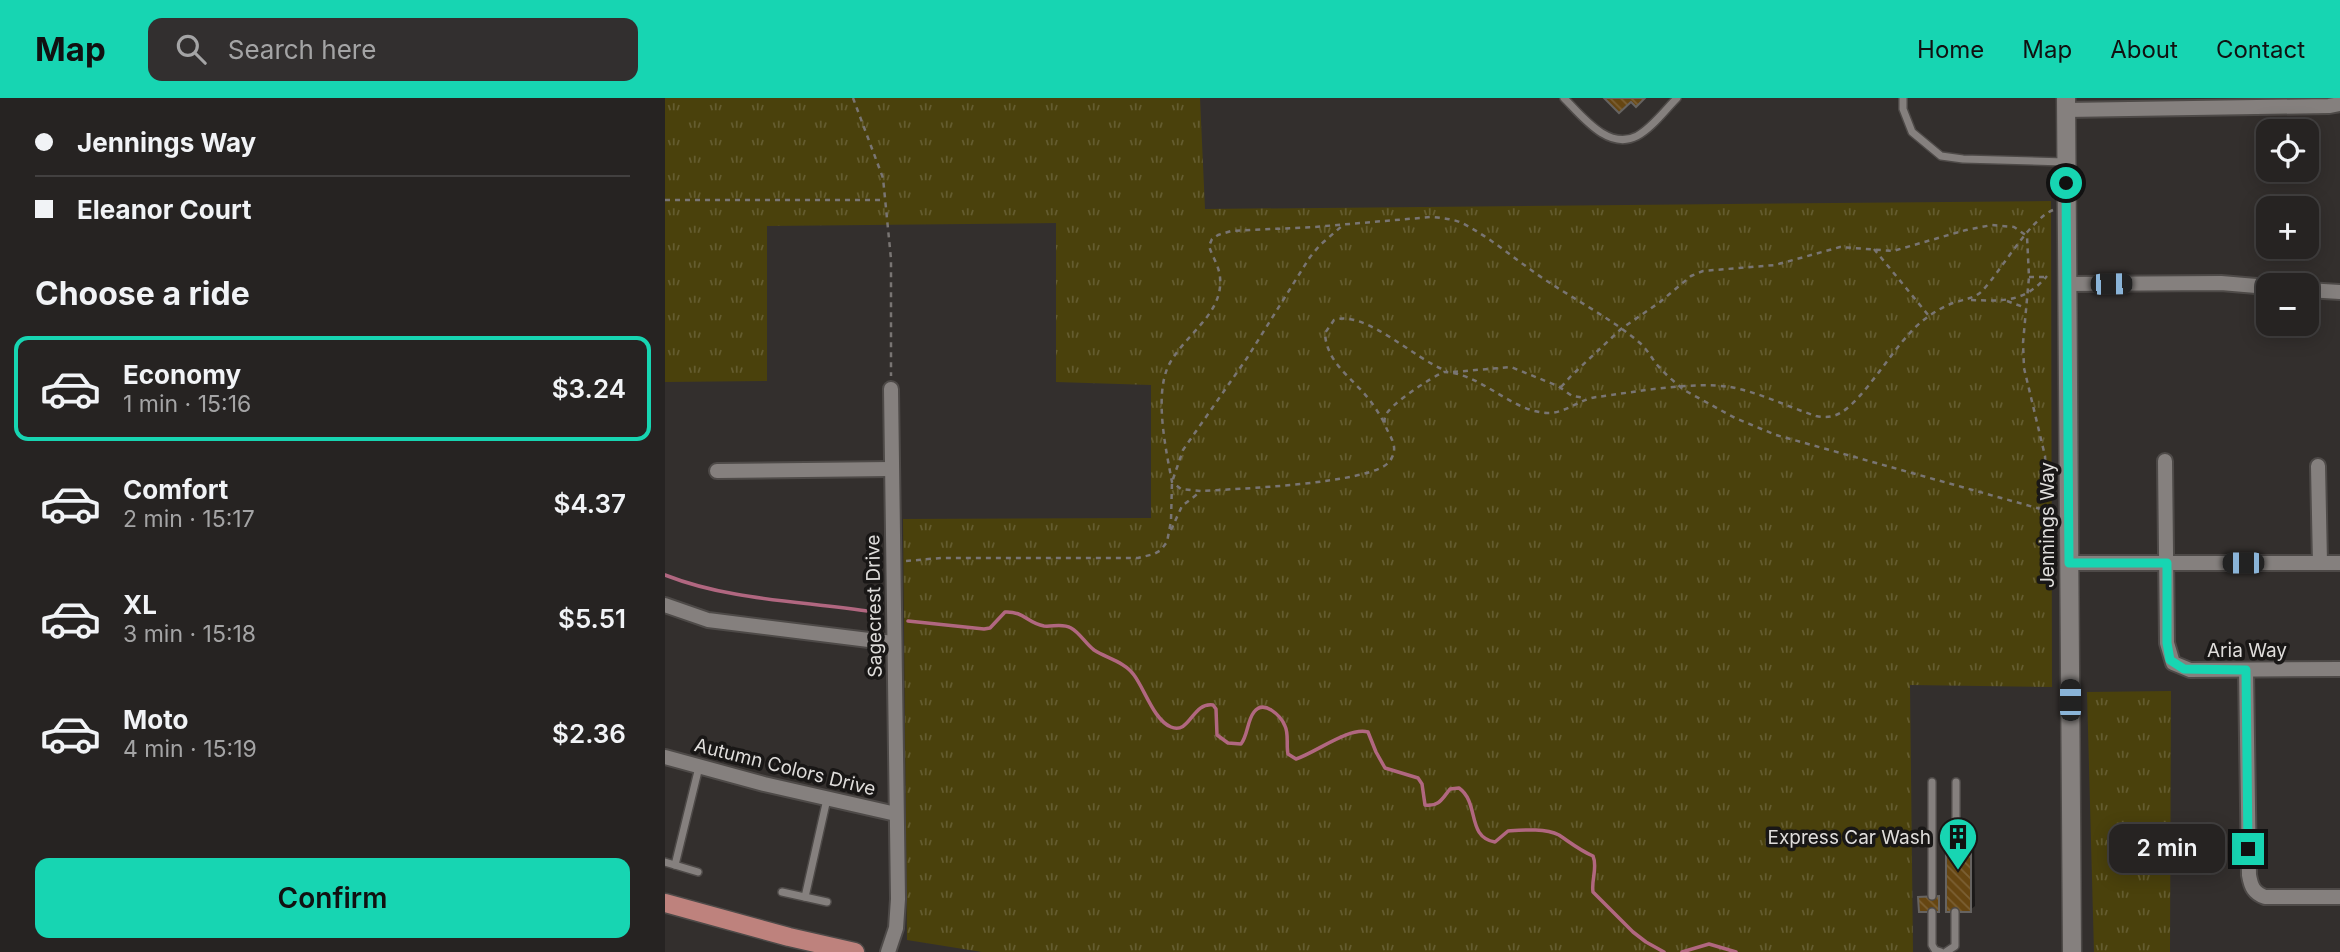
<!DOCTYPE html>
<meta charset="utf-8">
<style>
body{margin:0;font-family:Inter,sans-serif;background:#322f2f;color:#f1f3f6;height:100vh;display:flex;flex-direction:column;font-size:26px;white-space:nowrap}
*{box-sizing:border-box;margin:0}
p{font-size:23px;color:#a4a4a5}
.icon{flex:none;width:38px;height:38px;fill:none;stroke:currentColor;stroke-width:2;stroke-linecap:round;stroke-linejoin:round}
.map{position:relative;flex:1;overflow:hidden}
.drawer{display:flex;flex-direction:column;background:#262322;width:665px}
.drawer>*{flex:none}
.guide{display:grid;align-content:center;height:154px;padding:0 35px;background:#262322}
.buttons{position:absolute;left:1591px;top:21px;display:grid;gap:14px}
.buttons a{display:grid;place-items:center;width:63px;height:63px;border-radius:14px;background:#262322;box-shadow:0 4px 18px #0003,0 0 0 2px #424040;font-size:35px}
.end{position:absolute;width:32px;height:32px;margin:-16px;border:9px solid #17d5b2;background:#111;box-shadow:0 0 0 4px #111}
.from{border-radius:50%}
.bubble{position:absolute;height:49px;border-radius:14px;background:#262322;box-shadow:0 4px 18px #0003,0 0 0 2px #424040;font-size:23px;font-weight:600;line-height:49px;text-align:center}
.car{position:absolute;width:21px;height:42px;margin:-21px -10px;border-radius:9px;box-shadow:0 0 5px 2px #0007;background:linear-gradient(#222 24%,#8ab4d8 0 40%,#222 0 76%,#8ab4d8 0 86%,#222 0)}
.guide b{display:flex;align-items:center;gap:24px;height:66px;font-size:26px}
.guide b+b{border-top:2px solid #424040}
.guide i{width:18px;height:18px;background:#f1f3f6}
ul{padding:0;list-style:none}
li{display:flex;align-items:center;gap:21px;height:105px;margin:0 14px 10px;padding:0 21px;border:4px solid transparent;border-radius:14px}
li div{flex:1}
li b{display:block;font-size:26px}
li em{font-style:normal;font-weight:600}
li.selected{border-color:#17d5b2}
li>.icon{width:63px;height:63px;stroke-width:1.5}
h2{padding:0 35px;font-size:32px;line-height:84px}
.cta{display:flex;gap:14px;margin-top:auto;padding:14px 35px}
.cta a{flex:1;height:80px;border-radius:14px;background:#17d5b2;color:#111;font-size:28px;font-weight:600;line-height:80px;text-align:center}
header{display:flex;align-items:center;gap:42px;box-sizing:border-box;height:98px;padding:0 35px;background:#17d5b2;color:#111}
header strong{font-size:33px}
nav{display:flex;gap:38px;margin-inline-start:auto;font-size:24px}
.search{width:490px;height:63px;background:#322f2f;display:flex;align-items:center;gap:18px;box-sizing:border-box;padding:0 24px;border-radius:14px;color:#a4a4a5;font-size:26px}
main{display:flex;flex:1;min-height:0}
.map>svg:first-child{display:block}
.grass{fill:url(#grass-tufts)}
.shadow{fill:#0007}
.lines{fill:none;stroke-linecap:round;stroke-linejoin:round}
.stream{stroke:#b16780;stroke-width:3.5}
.building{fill:url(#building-back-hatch);stroke:#666360;stroke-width:2}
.service-casing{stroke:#4e4a48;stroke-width:10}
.minor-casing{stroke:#4e4a48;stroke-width:18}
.tertiary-casing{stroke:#4e4a48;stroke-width:21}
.primary-casing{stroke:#4e4a48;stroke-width:21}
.path{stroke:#797573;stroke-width:2.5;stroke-dasharray:5 5;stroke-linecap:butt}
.service{stroke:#85807e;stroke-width:7}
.minor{stroke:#85807e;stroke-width:14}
.tertiary{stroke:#85807e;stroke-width:18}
.primary{stroke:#be827d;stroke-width:18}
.route{stroke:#17d5b2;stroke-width:9}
.labels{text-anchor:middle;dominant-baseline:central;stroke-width:7;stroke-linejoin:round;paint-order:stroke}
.street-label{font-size:19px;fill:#dfdddb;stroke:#191716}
.poi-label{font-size:19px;fill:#dfdddb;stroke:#191716;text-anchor:end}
</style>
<header>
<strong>Map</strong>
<div class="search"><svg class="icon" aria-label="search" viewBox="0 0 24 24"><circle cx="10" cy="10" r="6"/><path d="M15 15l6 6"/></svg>Search here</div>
<nav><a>Home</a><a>Map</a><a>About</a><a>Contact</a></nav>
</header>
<main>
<section class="drawer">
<div class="guide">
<b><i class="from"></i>Jennings Way</b>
<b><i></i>Eleanor Court</b>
</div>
<h2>Choose a ride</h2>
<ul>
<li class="selected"><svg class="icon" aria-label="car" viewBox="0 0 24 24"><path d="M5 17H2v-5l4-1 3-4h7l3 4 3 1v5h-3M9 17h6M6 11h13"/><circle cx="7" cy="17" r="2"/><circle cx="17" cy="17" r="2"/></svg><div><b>Economy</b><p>1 min · 15:16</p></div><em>$3.24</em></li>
<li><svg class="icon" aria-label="car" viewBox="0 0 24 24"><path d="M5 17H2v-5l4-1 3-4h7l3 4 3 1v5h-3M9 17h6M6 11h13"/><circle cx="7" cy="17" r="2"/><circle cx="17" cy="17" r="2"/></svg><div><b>Comfort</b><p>2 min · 15:17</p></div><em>$4.37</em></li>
<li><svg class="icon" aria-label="car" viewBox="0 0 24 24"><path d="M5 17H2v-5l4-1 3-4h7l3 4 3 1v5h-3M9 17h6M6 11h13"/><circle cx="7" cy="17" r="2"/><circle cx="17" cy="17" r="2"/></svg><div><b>XL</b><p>3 min · 15:18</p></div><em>$5.51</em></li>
<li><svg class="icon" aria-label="car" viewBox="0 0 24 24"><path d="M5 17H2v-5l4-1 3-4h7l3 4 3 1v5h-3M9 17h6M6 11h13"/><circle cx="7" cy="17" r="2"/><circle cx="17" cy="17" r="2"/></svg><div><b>Moto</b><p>4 min · 15:19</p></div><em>$2.36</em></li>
</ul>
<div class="cta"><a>Confirm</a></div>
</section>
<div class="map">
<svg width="1675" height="854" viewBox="0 0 1675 854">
<defs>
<pattern id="grass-tufts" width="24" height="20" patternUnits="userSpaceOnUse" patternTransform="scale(1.75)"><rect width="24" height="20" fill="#4a410c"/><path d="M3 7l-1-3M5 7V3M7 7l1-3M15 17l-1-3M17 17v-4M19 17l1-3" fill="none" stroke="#645c2f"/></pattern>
<pattern id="building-back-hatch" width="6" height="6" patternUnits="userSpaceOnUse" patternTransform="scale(1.75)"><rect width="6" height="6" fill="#664612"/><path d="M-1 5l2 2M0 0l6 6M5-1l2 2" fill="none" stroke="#7b6034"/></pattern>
</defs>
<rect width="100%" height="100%" fill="#332f2d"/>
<!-- grass -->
<g class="grass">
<path d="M 0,0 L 535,0 L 540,111 L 1386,103 L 1387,589 L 1245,587 L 1248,854 L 317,854 L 242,842 L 238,421 L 486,420 L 486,287 L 391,284 L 391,125 L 102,128 L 102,283 L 0,284 Z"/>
<path d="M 1506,593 L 1505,854 L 1429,854 L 1422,594 Z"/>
</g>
<!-- shadow -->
<path class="shadow" d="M 1287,728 L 1309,728 L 1310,808 L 1305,812 L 1283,732 Z"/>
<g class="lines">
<!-- stream -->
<g class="stream">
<path d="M 0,477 C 66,503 139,503 208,514"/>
<path d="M 243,523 L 319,531 L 325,530 L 340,514 C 359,513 362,525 379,528 C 388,529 397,525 406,530 C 415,535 420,545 429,552 C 441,560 460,564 469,577 C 480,592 489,622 506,629 C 525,637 527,604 548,607 L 551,611 L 552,637 L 563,645 L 576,646 C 583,637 582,623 589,614 C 599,601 616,618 620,628 C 624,636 621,647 623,656 L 631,661 C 652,654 683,629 703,634 L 711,654 L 720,670 L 753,680 L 757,686 L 760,707 C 774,709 777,701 785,691 L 794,690 C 815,705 801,739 830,744 L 843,733 C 858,732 880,730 894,737 C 906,745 914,752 928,758 C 933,769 926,782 928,794 L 968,834 L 981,844 L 999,854"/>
<path d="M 1017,854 L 1044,846 L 1071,854"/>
</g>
</g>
<!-- building -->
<g class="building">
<path d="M 939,0 L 980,0 L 971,9 L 966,4 L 954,15 Z"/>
<rect x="1281" y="732" width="25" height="82"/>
<path d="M 1274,798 L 1274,814 L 1254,814 L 1253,799 Z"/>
</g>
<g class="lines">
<!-- service casing -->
<g class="service-casing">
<g id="service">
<path d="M 899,0 C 917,18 943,53 972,38 C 987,30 1000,12 1012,0"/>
<path d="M 1238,0 L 1238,11 L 1247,34 L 1276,58 L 1298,61 L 1400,64"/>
<path d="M 1267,684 L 1267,798"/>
<path d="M 1291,732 L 1291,684"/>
<path d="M 0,764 L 33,774"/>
<path d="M 10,767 L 34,669"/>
<path d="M 117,794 L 162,804"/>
<path d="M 140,799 L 162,701"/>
<path d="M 1267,814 L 1267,847 L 1270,852 L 1276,854"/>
<path d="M 1281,854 L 1290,848 L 1290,814"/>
</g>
</g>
<!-- minor casing -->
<g class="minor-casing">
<g id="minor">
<path d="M 1401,12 L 1664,8 L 1675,6"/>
<path d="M 1401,186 L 1556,185 L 1603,189"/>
<path d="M 1642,192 L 1675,194"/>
<path d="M 1500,363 L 1502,545 L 1508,565 L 1525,572 L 1675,571"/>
<path d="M 1653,368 L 1655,465"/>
<path d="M 52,373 L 226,371"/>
<path d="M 1404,465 L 1675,465"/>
<path d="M 0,507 L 43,522 L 228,545"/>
<path d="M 1581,572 L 1584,777 C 1586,789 1589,795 1600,799 L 1675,799"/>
<path d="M 0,659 L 99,686 L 231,716"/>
<path d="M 223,854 L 231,830 L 233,801 L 226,291"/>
</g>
</g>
<!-- tertiary casing -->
<g class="tertiary-casing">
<path id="tertiary" d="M 1401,0 L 1407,854"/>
</g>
<!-- primary casing -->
<g class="primary-casing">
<path id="primary" d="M 0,805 L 124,839 L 190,854"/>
</g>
<!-- path -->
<g class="path">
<path d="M 188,0 L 218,80 L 226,161 L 226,278"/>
<path d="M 0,102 L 220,102"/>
<path d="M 1388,112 C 1364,122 1337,172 1317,193 C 1309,201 1299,201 1288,205 C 1272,211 1255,223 1244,236 C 1225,256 1198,301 1177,314 C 1169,319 1161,320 1151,318 C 1123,309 1094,294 1065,289 C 1028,283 970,294 932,299 C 915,301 899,316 882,315 C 845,313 816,275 779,274 C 767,279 723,307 720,319 C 716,333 739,345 724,364 C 706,386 568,391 536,393 L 516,391 L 507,384 C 501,352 490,302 502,271 C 516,238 559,218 555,179 C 554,168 547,158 544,148 L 547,141 L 553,137 L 566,133 L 649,129 L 766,119 C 777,120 788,121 797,125 C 828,141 853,164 882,183 C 912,203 947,221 975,245 C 983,252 988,263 995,270 C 1002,278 1011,285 1019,292 L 1070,320 L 1111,337 L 1390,415"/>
<path d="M 1209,151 L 1264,218"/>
<path d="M 1364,179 L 1381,179"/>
<path d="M 1306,202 C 1338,203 1359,205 1382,178"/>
<path d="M 1342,203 L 1361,210"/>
<path d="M 788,274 L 846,269 L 893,288 L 907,298 L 921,300"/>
<path d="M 896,289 L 906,278 L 956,231 L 995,204 L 1026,178 L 1038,173 L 1110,167 L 1175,149 L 1228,153 L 1301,132 L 1327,127 L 1349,129 L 1362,138 L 1364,179 L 1358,245 L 1359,270 L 1380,358 L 1383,411"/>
<path d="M 719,324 C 714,316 709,307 703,300 C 687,280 661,264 660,235 L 669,222 C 700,211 750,262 782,273"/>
<path d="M 506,432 L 517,408 L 535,394"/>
<path d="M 241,463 L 276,460 L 473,460 L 489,456 L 496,452 L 502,444 L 506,423 L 507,384 L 518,352 L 582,260 L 645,159 L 655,147 L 677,128"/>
</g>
<!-- service -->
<use href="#service" class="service"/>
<!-- minor -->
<use href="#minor" class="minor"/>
<!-- tertiary -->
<use href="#tertiary" class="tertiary"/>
<!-- primary -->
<use href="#primary" class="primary"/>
</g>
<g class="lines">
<!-- route -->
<path class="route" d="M 1401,85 L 1404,465 L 1502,465 L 1502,545 L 1505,562 L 1519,571 L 1581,572 L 1583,751"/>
</g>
<!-- icons -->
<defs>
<g id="building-pin" transform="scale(2.0125)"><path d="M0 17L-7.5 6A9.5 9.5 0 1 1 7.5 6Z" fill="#17d5b2" stroke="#191716"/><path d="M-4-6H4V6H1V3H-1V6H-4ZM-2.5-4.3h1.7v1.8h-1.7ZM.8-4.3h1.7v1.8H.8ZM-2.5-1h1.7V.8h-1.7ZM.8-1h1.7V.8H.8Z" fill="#111"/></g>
</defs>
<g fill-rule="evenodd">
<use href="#building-pin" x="1293" y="739"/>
</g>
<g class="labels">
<!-- street labels -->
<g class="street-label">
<text transform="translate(1382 427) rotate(-90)">Jennings Way</text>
<text transform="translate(209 508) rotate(-91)">Sagecrest Drive</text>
<text x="1582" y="552">Aria Way</text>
<text transform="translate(120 669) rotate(14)">Autumn Colors Drive</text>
</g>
<!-- poi labels -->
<g class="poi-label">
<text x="1266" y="739">Express Car Wash</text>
</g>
</g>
</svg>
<div class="buttons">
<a><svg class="icon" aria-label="locate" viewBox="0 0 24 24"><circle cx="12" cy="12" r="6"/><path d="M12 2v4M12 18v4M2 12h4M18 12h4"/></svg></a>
<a>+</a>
<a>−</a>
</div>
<i class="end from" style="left:1401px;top:85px"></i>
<i class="end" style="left:1583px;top:751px"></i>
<div class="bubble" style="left:1444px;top:726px;width:116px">2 min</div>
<i class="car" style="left:1446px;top:186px;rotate:89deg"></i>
<i class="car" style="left:1578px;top:465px;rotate:270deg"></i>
<i class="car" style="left:1405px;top:602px;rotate:0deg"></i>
</div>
</main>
